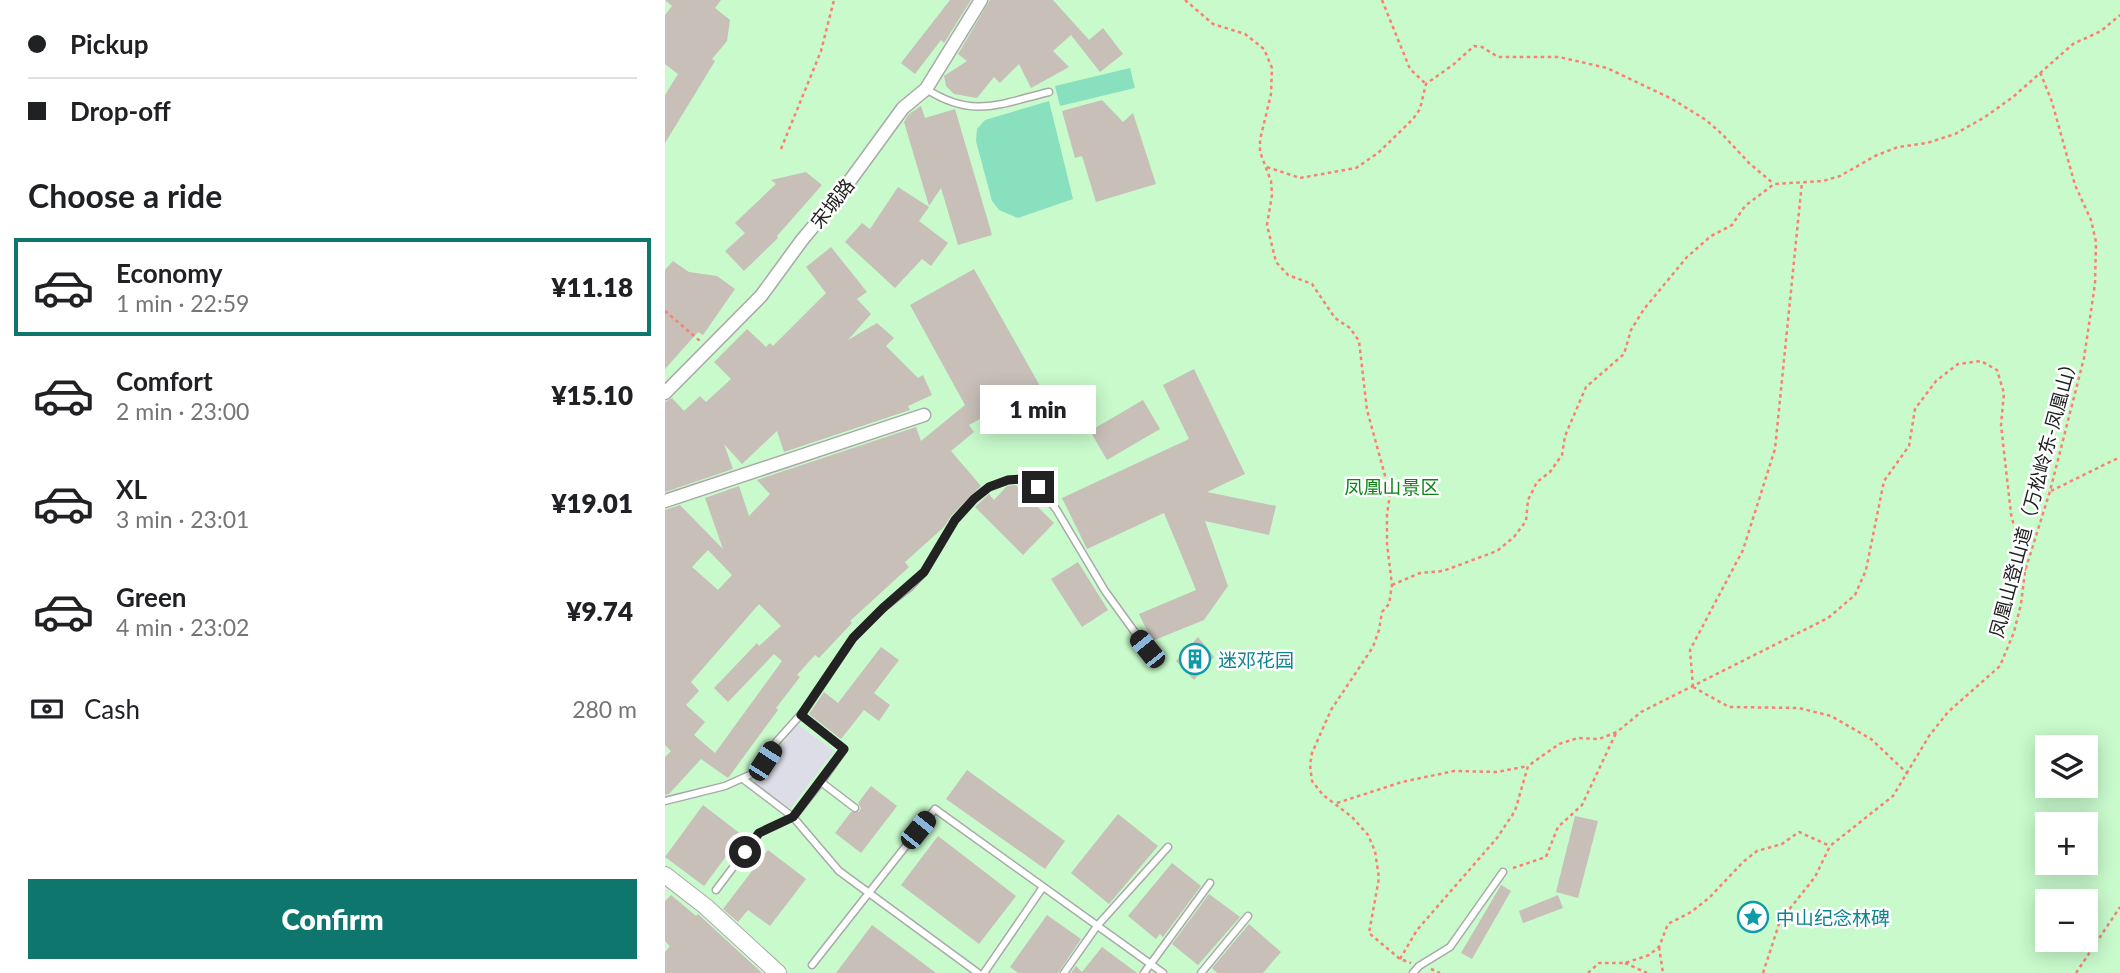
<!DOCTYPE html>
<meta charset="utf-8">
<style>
body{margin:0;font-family:Lato,"Noto Sans SC",sans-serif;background:#f2f2f2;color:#202124;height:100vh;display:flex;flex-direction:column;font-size:26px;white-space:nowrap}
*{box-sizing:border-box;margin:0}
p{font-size:23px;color:#757577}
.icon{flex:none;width:38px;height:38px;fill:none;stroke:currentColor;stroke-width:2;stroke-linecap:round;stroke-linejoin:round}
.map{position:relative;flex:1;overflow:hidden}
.side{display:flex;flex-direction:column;background:#fff;width:665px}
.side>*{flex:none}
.hud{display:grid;align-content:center;height:154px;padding:0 28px;background:#fff}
.tools{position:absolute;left:1370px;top:735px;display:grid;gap:14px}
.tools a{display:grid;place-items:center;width:63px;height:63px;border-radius:0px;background:#fff;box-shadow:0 4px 18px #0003;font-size:35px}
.end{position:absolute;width:32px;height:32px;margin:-16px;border:9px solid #222;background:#fff;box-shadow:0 0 0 4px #fff}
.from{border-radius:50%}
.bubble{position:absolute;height:49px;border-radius:0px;background:#fff;box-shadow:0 4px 18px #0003;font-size:23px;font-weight:800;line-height:49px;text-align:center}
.car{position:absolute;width:21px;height:42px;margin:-21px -10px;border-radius:9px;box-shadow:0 0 5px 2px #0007;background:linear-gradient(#222 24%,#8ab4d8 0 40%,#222 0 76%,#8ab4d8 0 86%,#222 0)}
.hud b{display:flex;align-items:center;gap:24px;height:66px;font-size:26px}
.hud b+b{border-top:2px solid #e0e0e0}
.hud i{width:18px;height:18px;background:#202124}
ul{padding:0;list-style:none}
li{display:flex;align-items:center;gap:21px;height:98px;margin:0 14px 10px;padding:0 14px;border:4px solid transparent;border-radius:0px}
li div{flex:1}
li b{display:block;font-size:26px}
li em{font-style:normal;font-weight:800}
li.selected{border-color:#0f766e}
li>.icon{width:63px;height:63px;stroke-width:1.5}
h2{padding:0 28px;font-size:32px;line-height:84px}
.pay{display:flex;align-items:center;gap:18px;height:77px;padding:0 28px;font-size:26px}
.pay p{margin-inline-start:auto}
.action{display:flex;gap:14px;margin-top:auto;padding:14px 28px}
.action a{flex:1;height:80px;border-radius:0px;background:#0f766e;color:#fff;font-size:28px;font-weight:800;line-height:80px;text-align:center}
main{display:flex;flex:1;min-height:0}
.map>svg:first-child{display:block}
.park{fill:#c8facc;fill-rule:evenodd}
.pitch{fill:#88e0be}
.plaza{fill:#dddde8}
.building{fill:#c7bfb8;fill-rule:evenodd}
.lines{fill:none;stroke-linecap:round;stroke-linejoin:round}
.service-casing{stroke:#a9a9a9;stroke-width:9}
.minor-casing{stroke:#a9a9a9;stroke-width:15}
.tertiary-casing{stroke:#a9a9a9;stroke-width:18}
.path{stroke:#fa8072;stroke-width:2.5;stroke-dasharray:3.5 3.5;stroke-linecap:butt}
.service{stroke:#fff;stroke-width:6}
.minor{stroke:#fff;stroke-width:12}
.tertiary{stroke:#fff;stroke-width:16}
.route{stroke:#222;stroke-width:9}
.labels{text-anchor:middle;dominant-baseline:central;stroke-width:5;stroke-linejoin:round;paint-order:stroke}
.street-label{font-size:19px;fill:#222;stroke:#fff}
.park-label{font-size:19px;fill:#0c8416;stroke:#fff}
.culture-label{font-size:19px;fill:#0d838f;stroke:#fff;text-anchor:start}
</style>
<main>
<section class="side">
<div class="hud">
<b><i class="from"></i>Pickup</b>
<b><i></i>Drop-off</b>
</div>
<h2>Choose a ride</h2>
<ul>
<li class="selected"><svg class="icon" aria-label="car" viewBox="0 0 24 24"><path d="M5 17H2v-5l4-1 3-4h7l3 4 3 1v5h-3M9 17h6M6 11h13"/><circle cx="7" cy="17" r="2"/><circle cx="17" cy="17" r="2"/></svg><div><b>Economy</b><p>1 min · 22:59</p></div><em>¥11.18</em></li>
<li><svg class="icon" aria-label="car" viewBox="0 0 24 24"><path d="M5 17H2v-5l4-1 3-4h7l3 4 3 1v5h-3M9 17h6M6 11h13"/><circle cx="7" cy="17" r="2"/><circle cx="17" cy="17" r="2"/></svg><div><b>Comfort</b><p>2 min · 23:00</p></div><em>¥15.10</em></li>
<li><svg class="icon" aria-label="car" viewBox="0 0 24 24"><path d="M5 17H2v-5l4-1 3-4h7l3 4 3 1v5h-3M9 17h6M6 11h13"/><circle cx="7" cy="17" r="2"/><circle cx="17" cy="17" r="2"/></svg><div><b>XL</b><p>3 min · 23:01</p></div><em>¥19.01</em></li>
<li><svg class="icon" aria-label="car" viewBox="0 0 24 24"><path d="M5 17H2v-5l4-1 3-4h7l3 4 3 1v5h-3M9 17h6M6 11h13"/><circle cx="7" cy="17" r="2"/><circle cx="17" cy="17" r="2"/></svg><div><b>Green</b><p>4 min · 23:02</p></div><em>¥9.74</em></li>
</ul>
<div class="pay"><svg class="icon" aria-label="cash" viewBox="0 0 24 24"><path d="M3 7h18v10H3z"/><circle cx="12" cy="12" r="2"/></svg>Cash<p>280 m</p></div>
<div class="action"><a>Confirm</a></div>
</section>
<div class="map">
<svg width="1455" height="973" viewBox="0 0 1455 973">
<rect width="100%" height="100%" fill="#f2efe9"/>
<!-- park -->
<path class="park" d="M 0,0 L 1455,0 L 1455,973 L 0,973 ZM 1382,747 L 1421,747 L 1421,786 L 1382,786 ZM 1382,824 L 1421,824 L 1421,863 L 1382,863 ZM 1382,901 L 1421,901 L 1421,940 L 1382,940 Z"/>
<!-- pitch -->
<g class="pitch">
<path d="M 465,68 L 470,88 L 395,106 L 390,86 Z"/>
<path d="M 384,101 L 408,199 L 353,218 L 334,210 L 327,201 L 311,141 L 312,129 L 320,120 Z"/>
</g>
<!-- plaza -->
<path class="plaza" d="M 132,724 L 169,751 L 125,809 L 89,782 Z"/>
<!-- building -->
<g class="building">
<path d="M 0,0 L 56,0 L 50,8 L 65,20 L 62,41 L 47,59 L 50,61 L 0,143 L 0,95 L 13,74 L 0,64 L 0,15 L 7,6 Z"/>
<path d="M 285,0 L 306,0 L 279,43 L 276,40 L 250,74 L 236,63 Z"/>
<path d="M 325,0 L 388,0 L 424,40 L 438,28 L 458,54 L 435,72 L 406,35 L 388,51 L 404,67 L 366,88 L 354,64 L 335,83 L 329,77 L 312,98 L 289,94 L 281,86 L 279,76 L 302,61 L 293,54 Z"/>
<path d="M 437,100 L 458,122 L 468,113 L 491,184 L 431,202 L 417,156 L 410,158 L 397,111 Z"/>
<path d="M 256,106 L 260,118 L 290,109 L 327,235 L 293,245 L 276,188 L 264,206 L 239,122 L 244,114 Z"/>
<path d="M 141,172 L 157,185 L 112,236 L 113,238 L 79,271 L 60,251 L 80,233 L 70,223 L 111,184 L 106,180 Z"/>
<path d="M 233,187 L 264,207 L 254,221 L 283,243 L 266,266 L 257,259 L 230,288 L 180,242 L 197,223 L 205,229 Z"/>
<path d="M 166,247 L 202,292 L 192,299 L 206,314 L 183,340 L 212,323 L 229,338 L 221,346 L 253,378 L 258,375 L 267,395 L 243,406 L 245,410 L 119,452 L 112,431 L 77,464 L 59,444 L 68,469 L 0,492 L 0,402 L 7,398 L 19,411 L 35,396 L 41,402 L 66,379 L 49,362 L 82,329 L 101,347 L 105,343 L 108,346 L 161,293 L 141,267 Z"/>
<path d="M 8,261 L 24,272 L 52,276 L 70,289 L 38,335 L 33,332 L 0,369 L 0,270 Z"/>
<path d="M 309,269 L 375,386 L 304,425 L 309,432 L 286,451 L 316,486 L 286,516 L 279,527 L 240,562 L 244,567 L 185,621 L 187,623 L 154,658 L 150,655 L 132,675 L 135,677 L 111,708 L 113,710 L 63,778 L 36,759 L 4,794 L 0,795 L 0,757 L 6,751 L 0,745 L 0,510 L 15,505 L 58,549 L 40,498 L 74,486 L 84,516 L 105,494 L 92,480 L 251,427 L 256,441 L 300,405 L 245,305 ZM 43,550 L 67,575 L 53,590 L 27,567 ZM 94,604 L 116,626 L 94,646 L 92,643 L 49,688 L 63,702 L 109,654 L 117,661 L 50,753 L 29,735 L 40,722 L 21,705 L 34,691 L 26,682 Z"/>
<path d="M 529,369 L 580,474 L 542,492 L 611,506 L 604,535 L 540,521 L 563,586 L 539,620 L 487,641 L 474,614 L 531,590 L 499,513 L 422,549 L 397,498 L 524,439 L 498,385 Z"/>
<path d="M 478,400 L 495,429 L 442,460 L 425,431 Z"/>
<path d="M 351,485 L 389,523 L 358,555 L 310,507 L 324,494 L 329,500 L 342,486 Z"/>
<path d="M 413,562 L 443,610 L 417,627 L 386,579 Z"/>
<path d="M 533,637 L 549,657 L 529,680 L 511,661 Z"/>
<path d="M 216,647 L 234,660 L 209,693 L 225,705 L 214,721 L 199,710 L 176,739 L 144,714 L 159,692 L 173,703 Z"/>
<path d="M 302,770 L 400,841 L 380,869 L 281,799 Z"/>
<path d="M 206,786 L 232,806 L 196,853 L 170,833 L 186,812 L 194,812 L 196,808 L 193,803 Z"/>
<path d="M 38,805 L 77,835 L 39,886 L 0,857 Z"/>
<path d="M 453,814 L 493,846 L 444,904 L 406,873 Z"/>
<path d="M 910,816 L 933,821 L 913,898 L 891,892 Z"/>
<path d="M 273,836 L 351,896 L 314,944 L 236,885 Z"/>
<path d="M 103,850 L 141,879 L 105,926 L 83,910 L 73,922 L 58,909 Z"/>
<path d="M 507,863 L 536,886 L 498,937 L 495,934 L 491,939 L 463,916 Z"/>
<path d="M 836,885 L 846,891 L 807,959 L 796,953 Z"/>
<path d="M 544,894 L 575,917 L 533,965 L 507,944 Z"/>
<path d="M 6,895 L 31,916 L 33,914 L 97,973 L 0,973 L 0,952 L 5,946 L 0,941 L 0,901 Z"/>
<path d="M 893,895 L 898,908 L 858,923 L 854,911 Z"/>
<path d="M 382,915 L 416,939 L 393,973 L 353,973 L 345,967 Z"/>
<path d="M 584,924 L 616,952 L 598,973 L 552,973 L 547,968 Z"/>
<path d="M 207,925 L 271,973 L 171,973 Z"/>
<path d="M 437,947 L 472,973 L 406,973 L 411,966 L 417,972 Z"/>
</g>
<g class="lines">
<!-- service casing -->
<g class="service-casing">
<g id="service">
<path d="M 261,89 C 308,119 334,104 384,92"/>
<path d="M 136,715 L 179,749 L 156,782 L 190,808"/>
<path d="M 78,779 L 128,817 L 156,782"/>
<path d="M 0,801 L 60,786 L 91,772 L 112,741 L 139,711 L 188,638 L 218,608 L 245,587 L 259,572 L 290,520 L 309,499 L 324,487 L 343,480 L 357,479 L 373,487 L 391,509 L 440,591 L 482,649"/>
<path d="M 51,890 L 94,833 L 128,817 L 174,871 L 313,973"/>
<path d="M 147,965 L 270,809 L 498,973"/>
<path d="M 319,973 L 378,887"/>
<path d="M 399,973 L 432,926 L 503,847"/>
<path d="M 479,973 L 545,883"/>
<path d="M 536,973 L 583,916"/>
<path d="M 748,973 L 754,966 L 785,947 L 838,872"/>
</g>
</g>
<!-- minor casing -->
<g class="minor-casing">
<g id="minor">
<path d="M 0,393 L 96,296 L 137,240 L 173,197 L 238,108 L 261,89 L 316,0"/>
<path d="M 0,501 L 259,415"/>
</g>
</g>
<!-- tertiary casing -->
<g class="tertiary-casing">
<path id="tertiary" d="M 0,875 L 40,906 L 113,973"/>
</g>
<!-- path -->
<g class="path">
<path d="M 520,0 L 548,24 L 580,34 L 599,49 L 607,68 L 606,94 L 595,140 L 595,152 L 606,181 L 607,195 L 602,225 L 611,262 L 623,275 L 647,284 L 670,318 L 685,328 L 694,341 L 702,410 L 725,494 L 722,514 L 722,544 L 727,585 L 724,604 L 717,612 L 714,630 L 708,647 L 666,710 L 647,753 L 645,765 L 647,781 L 658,795 L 687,817 L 703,835 L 710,851 L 714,878 L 704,933 L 735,959 L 746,963"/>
<path d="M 717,0 L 745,69 L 761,84"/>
<path d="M 116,149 L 156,51 L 169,0"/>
<path d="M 602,167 L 635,178 L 691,168 L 713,153 L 748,119 L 755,109 L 761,84 L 789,64 L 809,46 L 817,47 L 833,57 L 894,57 L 942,68 L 1007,99 L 1041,120 L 1058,135 L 1085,164 L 1109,184"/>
<path d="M 0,311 L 35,341"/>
<path d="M 1386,491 L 1455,457"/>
<path d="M 727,585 L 755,573 L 778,571 L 832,551 L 849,537 L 861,521 L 863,500 L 872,482 L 885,472 L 897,455 L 900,436 L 921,387 L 959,354 L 966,330 L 979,309 L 1022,257 L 1046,236 L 1067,225 L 1080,206 L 1109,184 L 1158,181 L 1175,176 L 1210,156 L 1233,147 L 1262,143 L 1290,134 L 1320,117 L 1348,97 L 1408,44 L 1436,31 L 1455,15"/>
<path d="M 1028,687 L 1025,650 L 1078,550 L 1110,449 L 1137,182"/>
<path d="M 1028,687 L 1064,707 L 1134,708 L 1166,716 L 1206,739 L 1243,774"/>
<path d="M 672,803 L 737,782 L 789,771 L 832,772 L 863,766"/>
<path d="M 848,868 L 881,857 L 893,827 L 917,805 L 951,733"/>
<path d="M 994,947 L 998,973"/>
<path d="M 735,959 L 752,930 L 832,838 L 850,811 L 863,766 L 894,744 L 913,738 L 934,739 L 952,732 L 976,712 L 1163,618 L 1190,595 L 1201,570 L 1219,481 L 1244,446 L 1250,409 L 1271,381 L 1293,364 L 1316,361 L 1332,370 L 1339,393 L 1336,425 L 1346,514 L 1360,571"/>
<path d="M 960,963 L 982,973"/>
<path d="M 766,969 L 775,973"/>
<path d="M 923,973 L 934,963 L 960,963 L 984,955 L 994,947 L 1003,924 L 1026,912 L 1044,898 L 1078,862 L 1092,851 L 1117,844 L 1134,832 L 1165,846"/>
<path d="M 1098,973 L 1115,921 L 1150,877 L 1165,846 L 1228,796 L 1264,736 L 1283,712 L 1335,666 L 1349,632 L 1356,604 L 1360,571 L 1385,491 L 1419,358 L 1430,284 L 1431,242 L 1426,220 L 1410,185 L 1387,102 L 1375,72"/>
<path d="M 1411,973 L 1455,907"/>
</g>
<!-- service -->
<use href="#service" class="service"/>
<!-- minor -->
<use href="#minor" class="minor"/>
<!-- tertiary -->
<use href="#tertiary" class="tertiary"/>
</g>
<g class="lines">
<!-- route -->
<path class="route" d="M 80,852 L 94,833 L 128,817 L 179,749 L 136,715 L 188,638 L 218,608 L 259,572 L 290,520 L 309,499 L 324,487 L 343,480 L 357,479 L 373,487"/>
</g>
<!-- icons -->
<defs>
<g id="building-ring" transform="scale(1.575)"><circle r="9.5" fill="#fff" stroke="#0f9aa8" stroke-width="1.5"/><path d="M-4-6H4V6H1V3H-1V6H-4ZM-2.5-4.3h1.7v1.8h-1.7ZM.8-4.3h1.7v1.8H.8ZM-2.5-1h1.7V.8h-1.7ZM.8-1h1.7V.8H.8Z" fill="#0f9aa8"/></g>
<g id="sight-ring" transform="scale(1.575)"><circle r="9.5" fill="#fff" stroke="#0f9aa8" stroke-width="1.5"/><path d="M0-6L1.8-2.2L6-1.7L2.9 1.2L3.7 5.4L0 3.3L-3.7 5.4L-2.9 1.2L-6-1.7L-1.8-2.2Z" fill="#0f9aa8"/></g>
</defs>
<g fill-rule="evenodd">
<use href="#building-ring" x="530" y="659"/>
<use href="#sight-ring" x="1088" y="917"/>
</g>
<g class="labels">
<!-- street labels -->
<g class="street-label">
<text transform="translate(167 203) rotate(-52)">宋城路</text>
<text transform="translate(1368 496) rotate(-75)">凤凰山登山道（万松岭东-凤凰山）</text>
</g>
<!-- park labels -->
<g class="park-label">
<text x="727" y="486">凤凰山景区</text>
</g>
<!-- culture labels -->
<g class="culture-label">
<text x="553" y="659">迷邓花园</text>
<text x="1111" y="917">中山纪念林碑</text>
</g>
</g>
</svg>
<div class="tools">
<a><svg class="icon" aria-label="layers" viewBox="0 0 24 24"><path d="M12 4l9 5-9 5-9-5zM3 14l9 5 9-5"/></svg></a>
<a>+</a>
<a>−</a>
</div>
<i class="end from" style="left:80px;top:852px"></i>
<i class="end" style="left:373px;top:487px"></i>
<div class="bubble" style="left:315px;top:385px;width:116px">1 min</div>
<i class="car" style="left:482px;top:649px;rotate:321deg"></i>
<i class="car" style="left:100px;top:761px;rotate:33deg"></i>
<i class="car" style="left:253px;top:830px;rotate:39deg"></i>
</div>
</main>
